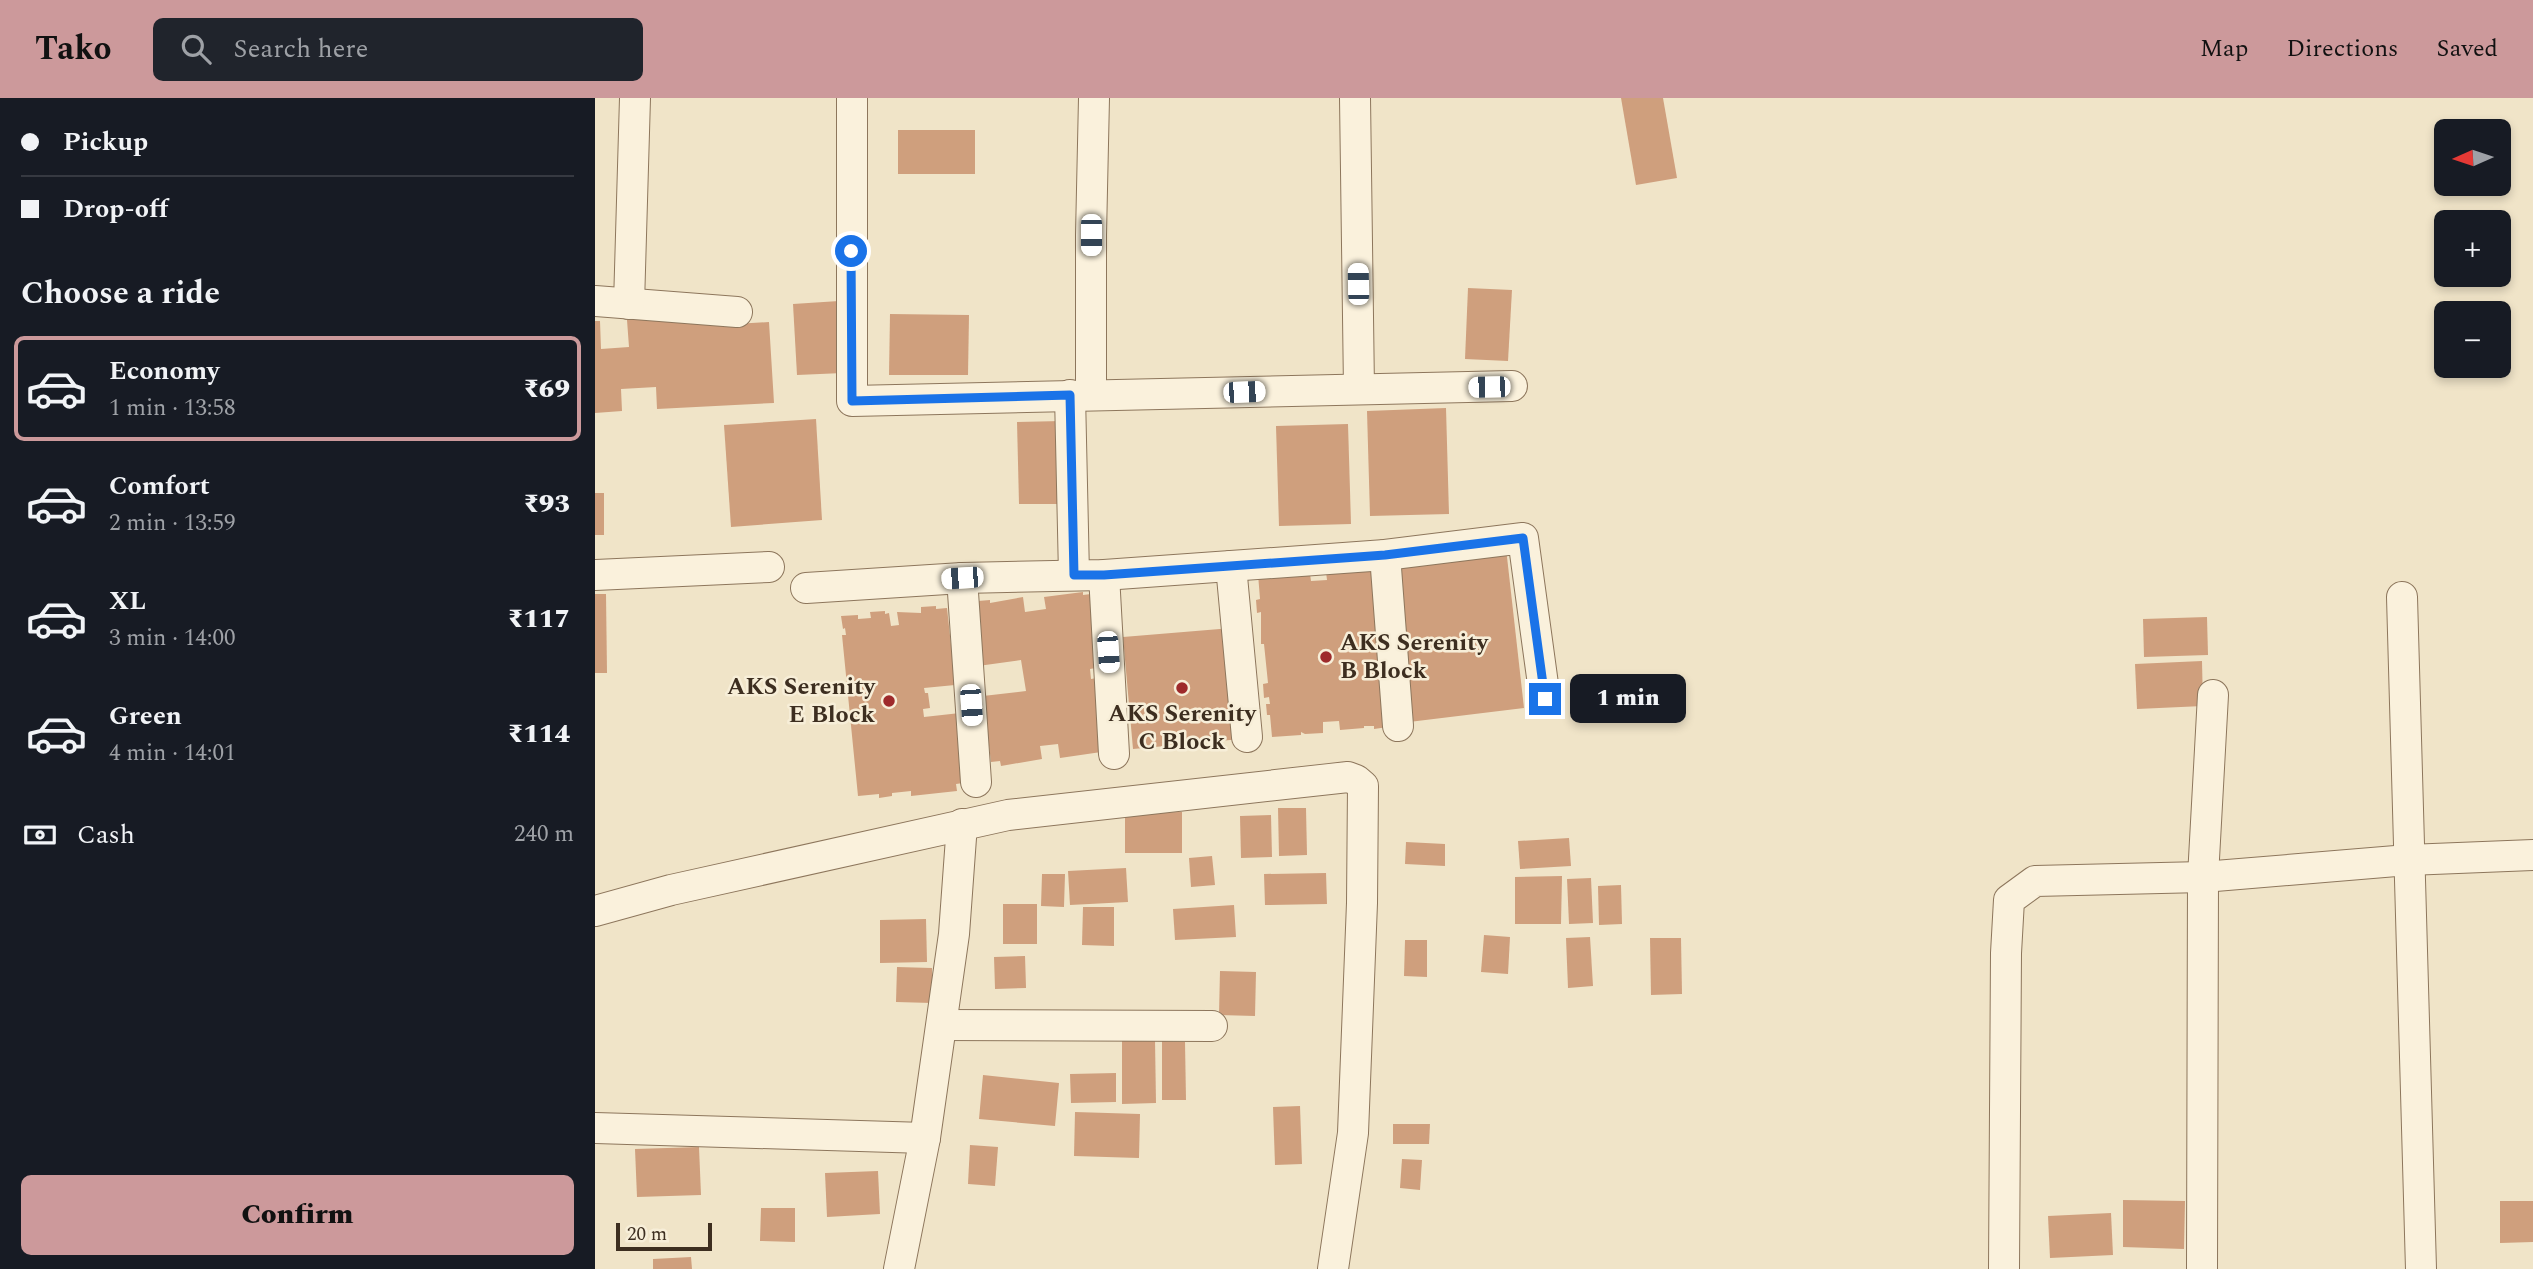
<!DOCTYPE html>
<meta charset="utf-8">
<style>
body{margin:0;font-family:Spectral,serif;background:#20242c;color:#f1f3f6;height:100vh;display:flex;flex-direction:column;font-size:26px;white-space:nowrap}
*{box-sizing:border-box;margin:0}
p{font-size:23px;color:#9ea1a6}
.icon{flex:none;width:38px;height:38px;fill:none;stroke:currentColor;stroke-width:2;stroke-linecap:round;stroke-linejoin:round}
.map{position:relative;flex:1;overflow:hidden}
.panel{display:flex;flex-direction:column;background:#171b24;width:595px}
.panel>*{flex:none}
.banner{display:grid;align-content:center;height:154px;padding:0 21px;background:#171b24}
.needle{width:46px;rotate:267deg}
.controls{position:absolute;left:1839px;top:21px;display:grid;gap:14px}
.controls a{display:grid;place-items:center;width:77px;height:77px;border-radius:10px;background:#171b24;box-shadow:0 4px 10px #0003;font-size:35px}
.scale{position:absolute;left:21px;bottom:18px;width:96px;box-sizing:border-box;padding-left:7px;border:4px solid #3d2e20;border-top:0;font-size:19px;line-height:24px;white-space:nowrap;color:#3d2e20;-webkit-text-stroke:5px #f7eed8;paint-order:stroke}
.end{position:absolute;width:32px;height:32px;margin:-16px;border:9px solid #1a73e8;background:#fff;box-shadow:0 0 0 4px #fff}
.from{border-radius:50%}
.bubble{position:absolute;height:49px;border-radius:10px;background:#171b24;box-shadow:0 4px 10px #0003;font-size:23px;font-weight:800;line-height:49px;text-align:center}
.car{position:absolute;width:21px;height:42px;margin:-21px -10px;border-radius:9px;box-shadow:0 0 5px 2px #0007;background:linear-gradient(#fff 24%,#345 0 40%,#fff 0 76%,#345 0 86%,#fff 0)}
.banner b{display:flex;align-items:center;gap:24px;height:66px;font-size:26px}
.banner b+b{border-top:2px solid #363941}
.banner i{width:18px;height:18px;background:#f1f3f6}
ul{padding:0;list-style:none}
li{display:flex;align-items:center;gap:21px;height:105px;margin:0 14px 10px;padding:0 7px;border:4px solid transparent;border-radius:10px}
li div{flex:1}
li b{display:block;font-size:26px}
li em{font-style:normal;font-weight:800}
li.selected{border-color:#cc999b}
li>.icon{width:63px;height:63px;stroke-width:1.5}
h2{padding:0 21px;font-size:32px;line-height:84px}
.pay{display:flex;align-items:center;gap:18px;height:77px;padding:0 21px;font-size:26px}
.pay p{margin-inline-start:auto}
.action{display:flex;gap:14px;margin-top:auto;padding:14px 21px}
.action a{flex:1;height:80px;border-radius:10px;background:#cc999b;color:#111;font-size:28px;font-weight:800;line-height:80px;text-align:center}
header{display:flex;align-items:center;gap:42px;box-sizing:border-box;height:98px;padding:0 35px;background:#cc999b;color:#111}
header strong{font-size:33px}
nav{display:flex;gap:38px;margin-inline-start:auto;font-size:24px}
.search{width:490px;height:63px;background:#20242c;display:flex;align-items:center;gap:18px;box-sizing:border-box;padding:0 24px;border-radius:10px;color:#9ea1a6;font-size:26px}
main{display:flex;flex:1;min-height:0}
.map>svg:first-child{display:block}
.building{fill:#cf9f7d}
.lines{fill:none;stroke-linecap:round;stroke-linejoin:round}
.minor-casing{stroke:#8d765c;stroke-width:32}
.minor{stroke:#faf1dc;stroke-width:30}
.route{stroke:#1a73e8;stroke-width:9}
.poi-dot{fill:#9e2a2b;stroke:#f7eed8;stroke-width:2.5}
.labels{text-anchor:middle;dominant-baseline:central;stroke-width:5;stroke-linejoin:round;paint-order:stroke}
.poi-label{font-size:24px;font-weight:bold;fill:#3d2e20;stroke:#f7eed8;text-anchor:start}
</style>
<header>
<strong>Tako</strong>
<div class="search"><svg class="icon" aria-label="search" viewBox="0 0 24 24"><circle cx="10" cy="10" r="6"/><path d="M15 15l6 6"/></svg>Search here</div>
<nav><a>Map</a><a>Directions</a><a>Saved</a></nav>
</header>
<main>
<section class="panel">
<div class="banner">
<b><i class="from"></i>Pickup</b>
<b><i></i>Drop-off</b>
</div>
<h2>Choose a ride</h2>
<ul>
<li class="selected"><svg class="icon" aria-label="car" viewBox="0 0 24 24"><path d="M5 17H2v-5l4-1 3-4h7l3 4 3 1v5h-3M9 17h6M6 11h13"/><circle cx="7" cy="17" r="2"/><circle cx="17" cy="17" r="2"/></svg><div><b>Economy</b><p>1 min · 13:58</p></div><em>₹69</em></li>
<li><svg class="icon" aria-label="car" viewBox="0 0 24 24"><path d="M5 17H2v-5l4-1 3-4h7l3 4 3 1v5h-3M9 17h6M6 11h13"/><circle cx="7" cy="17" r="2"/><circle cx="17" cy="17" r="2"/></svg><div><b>Comfort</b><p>2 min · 13:59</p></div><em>₹93</em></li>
<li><svg class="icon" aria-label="car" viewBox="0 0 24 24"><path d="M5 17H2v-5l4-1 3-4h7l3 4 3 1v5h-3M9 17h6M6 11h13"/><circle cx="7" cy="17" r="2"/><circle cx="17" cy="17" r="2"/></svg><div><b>XL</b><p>3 min · 14:00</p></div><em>₹117</em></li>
<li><svg class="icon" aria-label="car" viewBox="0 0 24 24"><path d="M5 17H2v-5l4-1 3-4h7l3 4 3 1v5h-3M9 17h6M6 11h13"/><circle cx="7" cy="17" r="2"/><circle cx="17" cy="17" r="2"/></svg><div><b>Green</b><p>4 min · 14:01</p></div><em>₹114</em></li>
</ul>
<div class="pay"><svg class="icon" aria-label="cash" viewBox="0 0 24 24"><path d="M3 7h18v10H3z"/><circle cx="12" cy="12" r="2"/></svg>Cash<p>240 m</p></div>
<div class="action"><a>Confirm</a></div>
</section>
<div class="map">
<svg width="1938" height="1171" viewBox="0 0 1938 1171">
<rect width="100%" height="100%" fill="#f0e4c8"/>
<!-- building -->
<g class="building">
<path d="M 1026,0 L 1068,0 L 1082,80 L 1041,87 Z"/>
<rect x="303" y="32" width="77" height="44"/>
<path d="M 873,190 L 917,192 L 913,263 L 870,261 Z"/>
<path d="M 244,203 L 248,275 L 202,277 L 198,206 Z"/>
<path d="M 295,216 L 374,217 L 373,277 L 294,277 Z"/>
<path d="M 122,217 L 123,227 L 174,224 L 179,305 L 62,311 L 61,289 L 26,291 L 27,313 L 0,315 L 0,223 L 5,223 L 6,251 L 34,249 L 32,222 Z"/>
<path d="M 851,310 L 854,416 L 775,418 L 772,313 Z"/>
<path d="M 221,321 L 227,422 L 136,429 L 129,327 Z"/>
<path d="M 467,323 L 469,406 L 424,406 L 422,324 Z"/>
<path d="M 753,326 L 756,426 L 684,428 L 681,328 Z"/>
<rect x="0" y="395" width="9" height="42"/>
<path d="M 911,450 L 929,610 L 814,624 L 795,463 Z"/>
<path d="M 778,470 L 793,629 L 779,631 L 779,628 L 769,628 L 769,630 L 745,632 L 744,623 L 728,624 L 728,635 L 710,636 L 706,634 L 706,637 L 677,639 L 675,617 L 672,617 L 671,606 L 675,606 L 674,599 L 669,600 L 668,586 L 673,585 L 669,546 L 666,546 L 666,514 L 662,515 L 661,502 L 665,501 L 663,476 L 715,476 L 716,483 L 732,482 L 731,474 Z"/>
<path d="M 488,494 L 488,497 L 496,496 L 506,569 L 495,571 L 496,581 L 508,579 L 513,653 L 465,660 L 463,646 L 445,648 L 447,661 L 406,668 L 405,663 L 396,664 L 388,598 L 431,593 L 426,562 L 383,568 L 383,503 L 395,502 L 395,505 L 428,499 L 430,514 L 451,511 L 449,499 Z"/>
<path d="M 0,496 L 11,496 L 12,575 L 0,575 Z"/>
<path d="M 341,508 L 341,511 L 352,510 L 356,547 L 360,547 L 361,565 L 358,566 L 360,587 L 329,590 L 330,595 L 333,595 L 335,610 L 328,611 L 329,619 L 365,615 L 368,685 L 361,686 L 362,693 L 316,698 L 316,693 L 297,695 L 297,698 L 284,700 L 284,696 L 263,698 L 247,537 L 251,537 L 250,530 L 248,531 L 246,518 L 263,517 L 263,521 L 276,520 L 275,514 L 290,513 L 290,516 L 294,515 L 296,528 L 304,527 L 302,514 L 326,515 L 326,509 Z"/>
<path d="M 1612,519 L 1613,557 L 1549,559 L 1548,521 Z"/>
<path d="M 637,530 L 646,641 L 538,651 L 528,539 Z"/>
<path d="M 1607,563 L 1608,608 L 1542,611 L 1540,566 Z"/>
<path d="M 683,710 L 711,710 L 712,757 L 684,758 Z"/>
<path d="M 587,714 L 587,755 L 530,755 L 530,715 Z"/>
<path d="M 676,717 L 677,759 L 646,760 L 645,718 Z"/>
<path d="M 974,740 L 976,768 L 925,771 L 923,743 Z"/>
<path d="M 811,744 L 850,746 L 850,768 L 810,766 Z"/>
<path d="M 617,758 L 620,787 L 596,789 L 594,760 Z"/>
<path d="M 531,770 L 533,804 L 475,807 L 473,773 Z"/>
<path d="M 731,775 L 732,806 L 670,807 L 669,776 Z"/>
<path d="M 447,776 L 470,776 L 469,809 L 446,808 Z"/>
<path d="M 967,778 L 966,826 L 920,826 L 920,779 Z"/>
<path d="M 996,780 L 998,825 L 974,826 L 972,781 Z"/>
<path d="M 1026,787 L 1027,826 L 1004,827 L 1003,788 Z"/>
<rect x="408" y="806" width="34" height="40"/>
<path d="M 639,807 L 641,839 L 580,842 L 578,811 Z"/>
<path d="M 488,809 L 519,809 L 519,848 L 487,847 Z"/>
<path d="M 331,821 L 332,864 L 285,865 L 285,822 Z"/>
<path d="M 889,837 L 915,839 L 913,876 L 886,874 Z"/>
<path d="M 995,839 L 998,888 L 973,890 L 971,840 Z"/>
<path d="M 1055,840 L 1086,840 L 1087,896 L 1056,897 Z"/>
<path d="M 810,842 L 832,842 L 832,879 L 809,878 Z"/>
<path d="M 430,858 L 431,890 L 400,891 L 399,859 Z"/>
<path d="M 302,869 L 337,870 L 337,905 L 301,904 Z"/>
<path d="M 625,873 L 661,874 L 660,918 L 624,917 Z"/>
<path d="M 527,942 L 560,942 L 561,1005 L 527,1006 Z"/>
<path d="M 567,943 L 590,944 L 591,1002 L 567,1002 Z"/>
<path d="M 521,975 L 521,1004 L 476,1005 L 475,976 Z"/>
<path d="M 388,977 L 464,985 L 460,1028 L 384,1021 Z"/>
<path d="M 705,1008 L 707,1066 L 680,1067 L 678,1009 Z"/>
<path d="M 480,1014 L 545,1016 L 544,1060 L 479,1058 Z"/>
<path d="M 798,1026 L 835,1026 L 834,1046 L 798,1046 Z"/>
<path d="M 375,1047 L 403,1049 L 400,1088 L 373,1086 Z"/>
<path d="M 104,1049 L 106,1097 L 42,1099 L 40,1051 Z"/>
<path d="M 807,1061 L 827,1062 L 825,1092 L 805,1090 Z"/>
<path d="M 283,1073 L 285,1116 L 232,1119 L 230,1075 Z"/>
<path d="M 1528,1102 L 1590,1103 L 1589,1151 L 1528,1149 Z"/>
<path d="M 1905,1103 L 1938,1103 L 1938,1144 L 1905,1145 Z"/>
<path d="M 166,1110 L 200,1110 L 200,1144 L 165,1143 Z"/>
<path d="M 1516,1115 L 1518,1157 L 1455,1160 L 1453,1118 Z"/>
<path d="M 96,1159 L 97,1171 L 58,1171 L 58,1161 Z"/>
</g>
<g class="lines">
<!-- minor casing -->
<g class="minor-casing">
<g id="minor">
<path d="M 257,0 L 257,303 L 917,288"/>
<path d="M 760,0 L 764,291"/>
<path d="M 0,203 L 142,214"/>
<path d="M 34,206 L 40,0"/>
<path d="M 475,297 L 479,477"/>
<path d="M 496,297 L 496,137 L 499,0"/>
<path d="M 790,457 L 803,628"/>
<path d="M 636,468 L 652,639"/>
<path d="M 0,477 L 174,469"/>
<path d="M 509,477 L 519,656"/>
<path d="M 367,480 L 381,684"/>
<path d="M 211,490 L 367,480 L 509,477 L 790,457 L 928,440 L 950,601"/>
<path d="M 1807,499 L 1826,1171"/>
<path d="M 0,813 L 76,792 L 413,717 L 753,679 L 761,682 L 768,688 L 767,805 L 758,1035 L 738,1171"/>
<path d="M 347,927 L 617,928"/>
<path d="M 0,1030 L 330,1040"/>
<path d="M 304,1171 L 330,1040 L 359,836 L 367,726"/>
<path d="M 1409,1171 L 1411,855 L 1414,802 L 1440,783 L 1608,779 L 1813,762 L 1938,757"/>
<path d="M 1607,1171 L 1608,779 L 1618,597"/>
</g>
</g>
<!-- minor -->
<use href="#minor" class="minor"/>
</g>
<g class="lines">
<!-- route -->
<path class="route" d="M 256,153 L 257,303 L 475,297 L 479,477 L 509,477 L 790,457 L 928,440 L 950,601"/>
</g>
<!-- markers -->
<g class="poi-dot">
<circle cx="731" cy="559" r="7"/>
<circle cx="587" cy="590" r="7"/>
<circle cx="294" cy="603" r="7"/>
</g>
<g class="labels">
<!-- poi labels -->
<g class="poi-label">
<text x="745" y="545">AKS Serenity<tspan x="745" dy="28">B Block</tspan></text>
<text x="280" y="589" text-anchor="end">AKS Serenity<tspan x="280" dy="28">E Block</tspan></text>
<text x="587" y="616" text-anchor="middle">AKS Serenity<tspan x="587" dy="28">C Block</tspan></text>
</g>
</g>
</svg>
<div class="controls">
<a><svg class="needle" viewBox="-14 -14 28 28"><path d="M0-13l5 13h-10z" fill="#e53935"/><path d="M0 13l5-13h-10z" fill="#9ea1a6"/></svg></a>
<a>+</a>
<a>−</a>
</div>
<div class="scale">20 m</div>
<i class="end from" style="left:256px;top:153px"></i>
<i class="end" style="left:950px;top:601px"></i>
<div class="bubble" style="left:975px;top:576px;width:116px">1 min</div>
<i class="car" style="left:496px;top:137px;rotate:180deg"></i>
<i class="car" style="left:763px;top:186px;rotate:359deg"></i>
<i class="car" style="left:894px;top:289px;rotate:269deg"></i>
<i class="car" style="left:649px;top:294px;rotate:88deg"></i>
<i class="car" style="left:367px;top:480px;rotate:266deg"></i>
<i class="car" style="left:513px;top:554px;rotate:176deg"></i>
<i class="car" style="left:376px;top:607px;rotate:176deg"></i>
</div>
</main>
